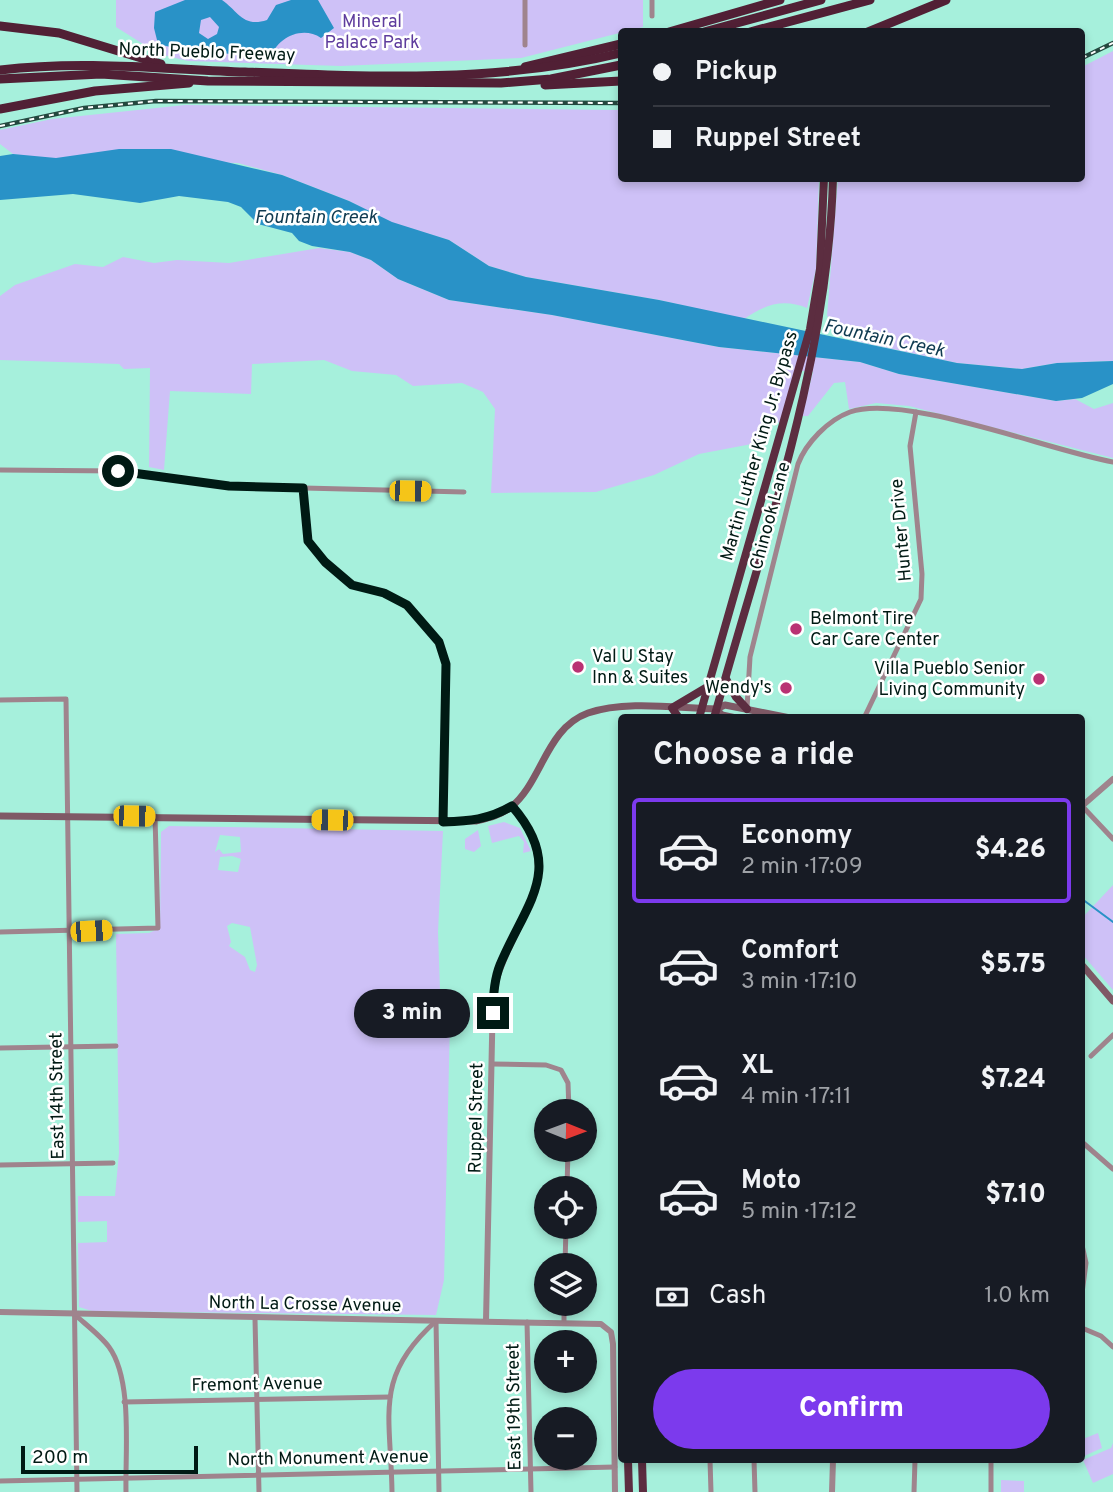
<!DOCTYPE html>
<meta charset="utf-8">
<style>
body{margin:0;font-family:Overpass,sans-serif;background:#242831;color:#f1f3f6;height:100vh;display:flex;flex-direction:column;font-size:26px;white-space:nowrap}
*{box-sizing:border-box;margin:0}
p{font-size:23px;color:#9ea1a6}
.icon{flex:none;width:38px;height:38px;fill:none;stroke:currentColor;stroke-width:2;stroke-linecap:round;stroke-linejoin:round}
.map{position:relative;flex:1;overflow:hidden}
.side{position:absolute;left:618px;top:714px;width:467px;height:749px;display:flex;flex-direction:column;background:#171b24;border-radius:7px;box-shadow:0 4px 10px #0003}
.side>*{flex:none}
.hud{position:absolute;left:618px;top:28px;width:467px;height:154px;border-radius:7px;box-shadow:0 4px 10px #0003;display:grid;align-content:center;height:154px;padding:0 35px;background:#171b24}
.needle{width:46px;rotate:91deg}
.buttons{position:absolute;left:534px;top:1099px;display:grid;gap:14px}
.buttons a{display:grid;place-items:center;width:63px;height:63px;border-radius:50%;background:#171b24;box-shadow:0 4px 10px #0003;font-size:35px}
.scale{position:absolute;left:21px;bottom:18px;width:177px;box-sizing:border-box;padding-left:7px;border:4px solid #001a14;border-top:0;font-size:19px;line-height:24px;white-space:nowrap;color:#001a14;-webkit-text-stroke:5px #fff;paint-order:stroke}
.end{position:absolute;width:32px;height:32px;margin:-16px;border:9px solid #001a14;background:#fff;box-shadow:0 0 0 4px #fff}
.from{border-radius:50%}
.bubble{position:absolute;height:49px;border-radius:24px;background:#171b24;box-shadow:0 4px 10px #0003;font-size:23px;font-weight:800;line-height:49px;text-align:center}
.car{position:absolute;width:21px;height:42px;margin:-21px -10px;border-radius:9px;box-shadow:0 0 5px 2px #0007;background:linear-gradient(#f5c518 24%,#345 0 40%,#f5c518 0 76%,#345 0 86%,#f5c518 0)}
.hud b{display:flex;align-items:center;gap:24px;height:66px;font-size:26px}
.hud b+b{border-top:2px solid #363941}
.hud i{width:18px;height:18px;background:#f1f3f6}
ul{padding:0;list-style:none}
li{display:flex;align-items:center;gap:21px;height:105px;margin:0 14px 10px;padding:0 21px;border:4px solid transparent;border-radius:7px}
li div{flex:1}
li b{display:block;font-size:26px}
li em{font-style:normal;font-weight:800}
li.on{border-color:#7c3aed}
li>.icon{width:63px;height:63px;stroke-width:1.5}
h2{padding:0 35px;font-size:32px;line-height:84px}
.pay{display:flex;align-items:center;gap:18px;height:77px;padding:0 35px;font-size:26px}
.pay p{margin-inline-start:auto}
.cta{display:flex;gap:14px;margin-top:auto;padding:14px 35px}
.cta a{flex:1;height:80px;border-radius:42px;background:#7c3aed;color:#fff;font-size:28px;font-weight:800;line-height:80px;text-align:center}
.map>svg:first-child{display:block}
.green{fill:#cec1f7;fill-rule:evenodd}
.water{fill:#2992c7;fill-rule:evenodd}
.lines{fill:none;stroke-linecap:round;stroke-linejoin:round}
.stream{stroke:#2992c7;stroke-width:2}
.minor{stroke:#9f848d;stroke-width:5}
.tertiary{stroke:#9f848d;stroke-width:6}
.secondary{stroke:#7f5966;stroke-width:7}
.trunk{stroke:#5c2d40;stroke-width:8}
.motorway{stroke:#512035;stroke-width:9}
.rail-casing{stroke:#24483f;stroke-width:4.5}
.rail{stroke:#fff;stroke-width:2;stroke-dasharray:5;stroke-linecap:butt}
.route{stroke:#001a14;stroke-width:9}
.poi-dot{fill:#b93273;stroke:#fff;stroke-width:2.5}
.labels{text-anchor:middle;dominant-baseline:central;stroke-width:5;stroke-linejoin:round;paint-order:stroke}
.park-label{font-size:18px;fill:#5e3c9d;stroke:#fff}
.street-label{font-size:18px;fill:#001a14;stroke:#fff}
.poi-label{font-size:18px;fill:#001a14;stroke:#fff;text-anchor:start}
.water-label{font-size:19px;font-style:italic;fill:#0f3a50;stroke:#fff}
</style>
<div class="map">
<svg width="1113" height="1492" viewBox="0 0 1113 1492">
<rect width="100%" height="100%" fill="#a6f0dc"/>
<!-- green -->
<g class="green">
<path d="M 116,0 L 643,0 L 643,27 L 521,58 L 341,66 L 188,61 L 159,54 L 116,27 Z"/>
<path d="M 1113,51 L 1113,361 L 1057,363 L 1022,369 L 957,363 L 851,340 L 849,330 L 827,316 L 838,179 L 1082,178 L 1082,67 Z"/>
<path d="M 185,105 L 621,110 L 621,178 L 819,179 L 816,269 L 807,308 C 783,298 764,305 744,319 L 659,300 L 526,277 L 489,266 L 449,240 L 392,223 L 349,201 L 282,175 L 238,163 L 37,158 L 13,154 L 0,144 L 0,130 L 52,119 Z"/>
<path d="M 319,248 L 350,252 L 371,260 L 398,279 L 449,300 L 552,315 L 719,347 L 860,362 L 899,374 L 975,387 L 1056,401 L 1075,399 L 1094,409 L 1113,403 L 1113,458 L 909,406 L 876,403 L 849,409 L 845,382 L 834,383 L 808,416 L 802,416 L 813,372 L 795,370 L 780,422 L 767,427 L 757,443 L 699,454 L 654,475 L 596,492 L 491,493 L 495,409 L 483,392 L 462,383 L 413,386 L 396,375 L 352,371 L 324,360 L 252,364 L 251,394 L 170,391 L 164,470 L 149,467 L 150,368 L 124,369 L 119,364 L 0,360 L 0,296 L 15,285 L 75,264 L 103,267 L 123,257 L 154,263 L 177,260 L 229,263 Z"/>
<path d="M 504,822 L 520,828 L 531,851 L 523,853 L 524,842 L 519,836 L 492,843 L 488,826 Z"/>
<path d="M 169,826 L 443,831 L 438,932 L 441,1020 L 450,1021 L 444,1280 L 436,1315 L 92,1311 L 79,1307 L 78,1243 L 107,1242 L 107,1221 L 78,1222 L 78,1196 L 115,1196 L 119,1153 L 116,934 L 149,933 L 160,928 L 161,832 ZM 220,835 L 240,837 L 241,852 L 223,854 L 219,849 L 215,852 ZM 232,856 L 241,859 L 238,872 L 218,870 L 220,857 ZM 232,923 L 250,927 L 257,965 L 255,972 L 250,970 L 245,957 L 229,946 L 231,942 L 227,926 Z"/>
<path d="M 478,830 L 481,846 L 474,852 L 465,849 L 465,839 Z"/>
<path d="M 1113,885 L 1113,990 L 1082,954 L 1082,918 Z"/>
<path d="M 1098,1433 L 1102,1448 L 1082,1457 L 1083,1439 Z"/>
<path d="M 1113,1443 L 1113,1474 L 1093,1483 L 1083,1460 L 1111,1448 Z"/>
<path d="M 1001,1480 L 1024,1481 L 1024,1492 L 1001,1492 Z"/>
</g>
<!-- water -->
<g class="water">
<path d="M 185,0 L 222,0 C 238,11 243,28 267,20 L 276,5 L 291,0 L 318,0 L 334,28 L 321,38 C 302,25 276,38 270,59 C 233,52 195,54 158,44 L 154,28 L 155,12 ZM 210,17 L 219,27 L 217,34 L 208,39 L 199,33 L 201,20 Z"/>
<path d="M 119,149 L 171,149 L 282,175 L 349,201 L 392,222 L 449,240 L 489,266 L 526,277 L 659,300 L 957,363 L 1022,369 L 1057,363 L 1113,361 L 1113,384 L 1082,398 L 1056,401 L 899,374 L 860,362 L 719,347 L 552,315 L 449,300 L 398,279 L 371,260 L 350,252 L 312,246 L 299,241 L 292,233 L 258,224 L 241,207 L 228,202 L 179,196 L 140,203 L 73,194 L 0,200 L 0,156 L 13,154 L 56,158 Z"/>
</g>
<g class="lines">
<!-- stream -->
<path class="stream" d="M 1082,899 L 1113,922"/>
<!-- minor -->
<g class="minor">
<path d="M 525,0 L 525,45"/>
<path d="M 652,16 L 652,0"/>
<path d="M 0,470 L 119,471 L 229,486 L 464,492"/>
<path d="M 303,488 L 308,542 L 325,562 L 352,585 L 384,593 L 407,605 L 439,642 L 446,664 L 443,822"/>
<path d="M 0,700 L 66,699 L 77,1492"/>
<path d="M 747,708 L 750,657 L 798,464 C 806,443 828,420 850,412 C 903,393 1051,451 1113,462"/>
<path d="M 864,718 L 921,599 L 922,574 L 910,446 L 916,412"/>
<path d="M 1082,806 L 1113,839"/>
<path d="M 0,932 L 158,928 L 155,816"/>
<path d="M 0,1048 L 116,1046"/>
<path d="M 1091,1056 L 1113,1035"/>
<path d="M 492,1064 L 546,1065 L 561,1070 L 568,1083 L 569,1111"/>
<path d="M 1082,1142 L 1113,1169"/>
<path d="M 0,1165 L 113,1163"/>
<path d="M 567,1188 L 568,1150"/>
<path d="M 1082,1245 L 1086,1263 L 1082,1293"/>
<path d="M 565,1265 L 566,1227"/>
<path d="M 73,1313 C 85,1324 100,1335 109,1347 C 133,1380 125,1452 126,1492"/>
<path d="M 255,1319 L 259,1492"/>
<path d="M 436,1321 L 439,1492"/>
<path d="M 527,1322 L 531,1492"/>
<path d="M 564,1323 L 564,1304"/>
<path d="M 1082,1328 L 1101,1336 L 1113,1347"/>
<path d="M 124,1402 L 390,1397"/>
<path d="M 710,1460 L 711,1492"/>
<path d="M 754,1460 L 755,1492"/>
<path d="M 0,1481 L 615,1467"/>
<path d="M 392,1492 C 391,1415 373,1377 436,1321"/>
<path d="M 914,1492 L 915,1460"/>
<path d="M 991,1492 L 991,1460"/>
</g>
<!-- tertiary -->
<g class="tertiary">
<path d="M 1082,806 L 1113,779"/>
<path d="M 0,1312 L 601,1324 L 611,1332 L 613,1344 L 615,1492"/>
<path d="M 486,1321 L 493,993 C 509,922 573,876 512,806"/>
<path d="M 832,1492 L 833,1460"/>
</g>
<!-- secondary -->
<g class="secondary">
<path d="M 716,709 L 722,715 L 736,718"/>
<path d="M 0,816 L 476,821 C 488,818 501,815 511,807 C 542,782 546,728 588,713 C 626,700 676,708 716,709 L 725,705 L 790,718"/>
<path d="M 1082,965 L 1113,1001"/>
</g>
<!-- trunk -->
<g class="trunk">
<path d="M 726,679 L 736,697 L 747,709"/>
<path d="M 679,718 L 672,708 L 709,686"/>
<path d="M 699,718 L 810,329 L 820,269 L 824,178"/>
<path d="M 714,718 C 763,541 828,363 833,178"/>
<path d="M 628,1460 L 629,1492"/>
<path d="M 642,1460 L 643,1492"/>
</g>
<!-- motorway -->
<g class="motorway">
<path d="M 0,26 L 59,33 L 161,64"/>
<path d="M 669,32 L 780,0"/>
<path d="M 704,32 L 821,0"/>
<path d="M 750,32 L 870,0"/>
<path d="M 868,32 L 946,0"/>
<path d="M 525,67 L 621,44"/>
<path d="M 0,70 C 82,60 163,69 245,72 C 369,77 499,83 621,53"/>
<path d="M 0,79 L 101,74 L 208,81 L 501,83 L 551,79 L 621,65"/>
<path d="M 545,85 L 621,81"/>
<path d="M 0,109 L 95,91 L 189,83"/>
</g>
<!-- rail casing -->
<g class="rail-casing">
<g id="rail">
<path d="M 1082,58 L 1113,43"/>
<path d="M 0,126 L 84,108 L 156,101 L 621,103"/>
</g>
</g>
<!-- rail -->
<use href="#rail" class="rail"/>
</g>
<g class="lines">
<!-- route -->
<path class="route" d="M 118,471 L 229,486 L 303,488 L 308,541 L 325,562 L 352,585 L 384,593 L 407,605 L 439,642 L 446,664 L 443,822 C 469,821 488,820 512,806 C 567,869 525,904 500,965 C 494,980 493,997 493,1013"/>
</g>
<!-- markers -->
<g class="poi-dot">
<circle cx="796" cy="629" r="7"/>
<circle cx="578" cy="667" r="7"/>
<circle cx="1039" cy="679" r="7"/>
<circle cx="786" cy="688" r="7"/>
</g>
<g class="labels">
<!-- park labels -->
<g class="park-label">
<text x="372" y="22">Mineral<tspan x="372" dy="21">Palace Park</tspan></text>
</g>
<!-- street labels -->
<g class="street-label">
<text transform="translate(207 53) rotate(2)">North Pueblo Freeway</text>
<text transform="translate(760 446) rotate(-74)">Martin Luther King Jr. Bypass</text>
<text transform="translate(771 516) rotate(-75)">Chinook Lane</text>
<text transform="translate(902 530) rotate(-95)">Hunter Drive</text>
<text transform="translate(58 1096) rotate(-91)">East 14th Street</text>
<text transform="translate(477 1118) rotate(-89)">Ruppel Street</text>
<text transform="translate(305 1305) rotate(1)">North La Crosse Avenue</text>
<text transform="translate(257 1385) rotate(-1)">Fremont Avenue</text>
<text transform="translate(515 1407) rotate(-91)">East 19th Street</text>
<text transform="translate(328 1459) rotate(-1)">North Monument Avenue</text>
</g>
<!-- poi labels -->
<g class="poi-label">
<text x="810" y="619">Belmont Tire<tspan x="810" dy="21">Car Care Center</tspan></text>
<text x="592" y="657">Val U Stay<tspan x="592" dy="21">Inn &amp; Suites</tspan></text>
<text x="1025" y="669" text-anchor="end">Villa Pueblo Senior<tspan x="1025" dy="21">Living Community</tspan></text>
<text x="772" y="688" text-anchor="end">Wendy's</text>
</g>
<!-- water labels -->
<g class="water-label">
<text x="316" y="218">Fountain Creek</text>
<text transform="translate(884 339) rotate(12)">Fountain Creek</text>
</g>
</g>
</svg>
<div class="buttons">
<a><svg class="needle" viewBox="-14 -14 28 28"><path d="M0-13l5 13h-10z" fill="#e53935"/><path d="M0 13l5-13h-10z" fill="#9ea1a6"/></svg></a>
<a><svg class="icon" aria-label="locate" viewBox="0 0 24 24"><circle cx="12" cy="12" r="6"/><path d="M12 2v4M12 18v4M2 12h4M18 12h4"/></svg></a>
<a><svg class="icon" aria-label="layers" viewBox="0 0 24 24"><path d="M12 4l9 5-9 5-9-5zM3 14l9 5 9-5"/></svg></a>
<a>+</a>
<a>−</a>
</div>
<div class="scale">200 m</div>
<i class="end from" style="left:118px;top:471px"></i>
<i class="end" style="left:493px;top:1013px"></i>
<div class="bubble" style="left:354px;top:989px;width:116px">3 min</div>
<i class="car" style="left:410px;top:491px;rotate:91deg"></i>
<i class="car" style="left:134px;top:816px;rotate:91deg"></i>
<i class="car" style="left:332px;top:820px;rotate:271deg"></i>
<i class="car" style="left:91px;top:931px;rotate:87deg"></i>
<div class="hud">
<b><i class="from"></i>Pickup</b>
<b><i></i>Ruppel Street</b>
</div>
<section class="side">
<h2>Choose a ride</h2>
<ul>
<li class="on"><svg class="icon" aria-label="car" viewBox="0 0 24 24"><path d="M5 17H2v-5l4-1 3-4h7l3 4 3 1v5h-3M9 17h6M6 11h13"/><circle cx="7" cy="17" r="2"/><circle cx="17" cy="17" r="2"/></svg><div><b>Economy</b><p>2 min · 17:09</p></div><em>$4.26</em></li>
<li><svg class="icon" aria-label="car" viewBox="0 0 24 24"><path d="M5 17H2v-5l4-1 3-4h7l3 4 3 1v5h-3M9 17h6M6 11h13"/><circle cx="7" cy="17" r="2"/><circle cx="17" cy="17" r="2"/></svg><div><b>Comfort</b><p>3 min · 17:10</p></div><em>$5.75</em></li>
<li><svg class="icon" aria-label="car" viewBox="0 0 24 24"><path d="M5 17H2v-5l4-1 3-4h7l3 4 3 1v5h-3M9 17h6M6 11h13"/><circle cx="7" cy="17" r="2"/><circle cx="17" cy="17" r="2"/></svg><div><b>XL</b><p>4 min · 17:11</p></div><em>$7.24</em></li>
<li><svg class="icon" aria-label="car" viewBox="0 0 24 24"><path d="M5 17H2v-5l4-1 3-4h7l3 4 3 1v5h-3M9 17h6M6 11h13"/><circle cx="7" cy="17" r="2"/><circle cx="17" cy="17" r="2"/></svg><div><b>Moto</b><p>5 min · 17:12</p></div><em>$7.10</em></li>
</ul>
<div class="pay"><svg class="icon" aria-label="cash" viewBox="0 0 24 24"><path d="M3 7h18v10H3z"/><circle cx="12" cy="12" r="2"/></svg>Cash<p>1.0 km</p></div>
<div class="cta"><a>Confirm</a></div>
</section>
</div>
